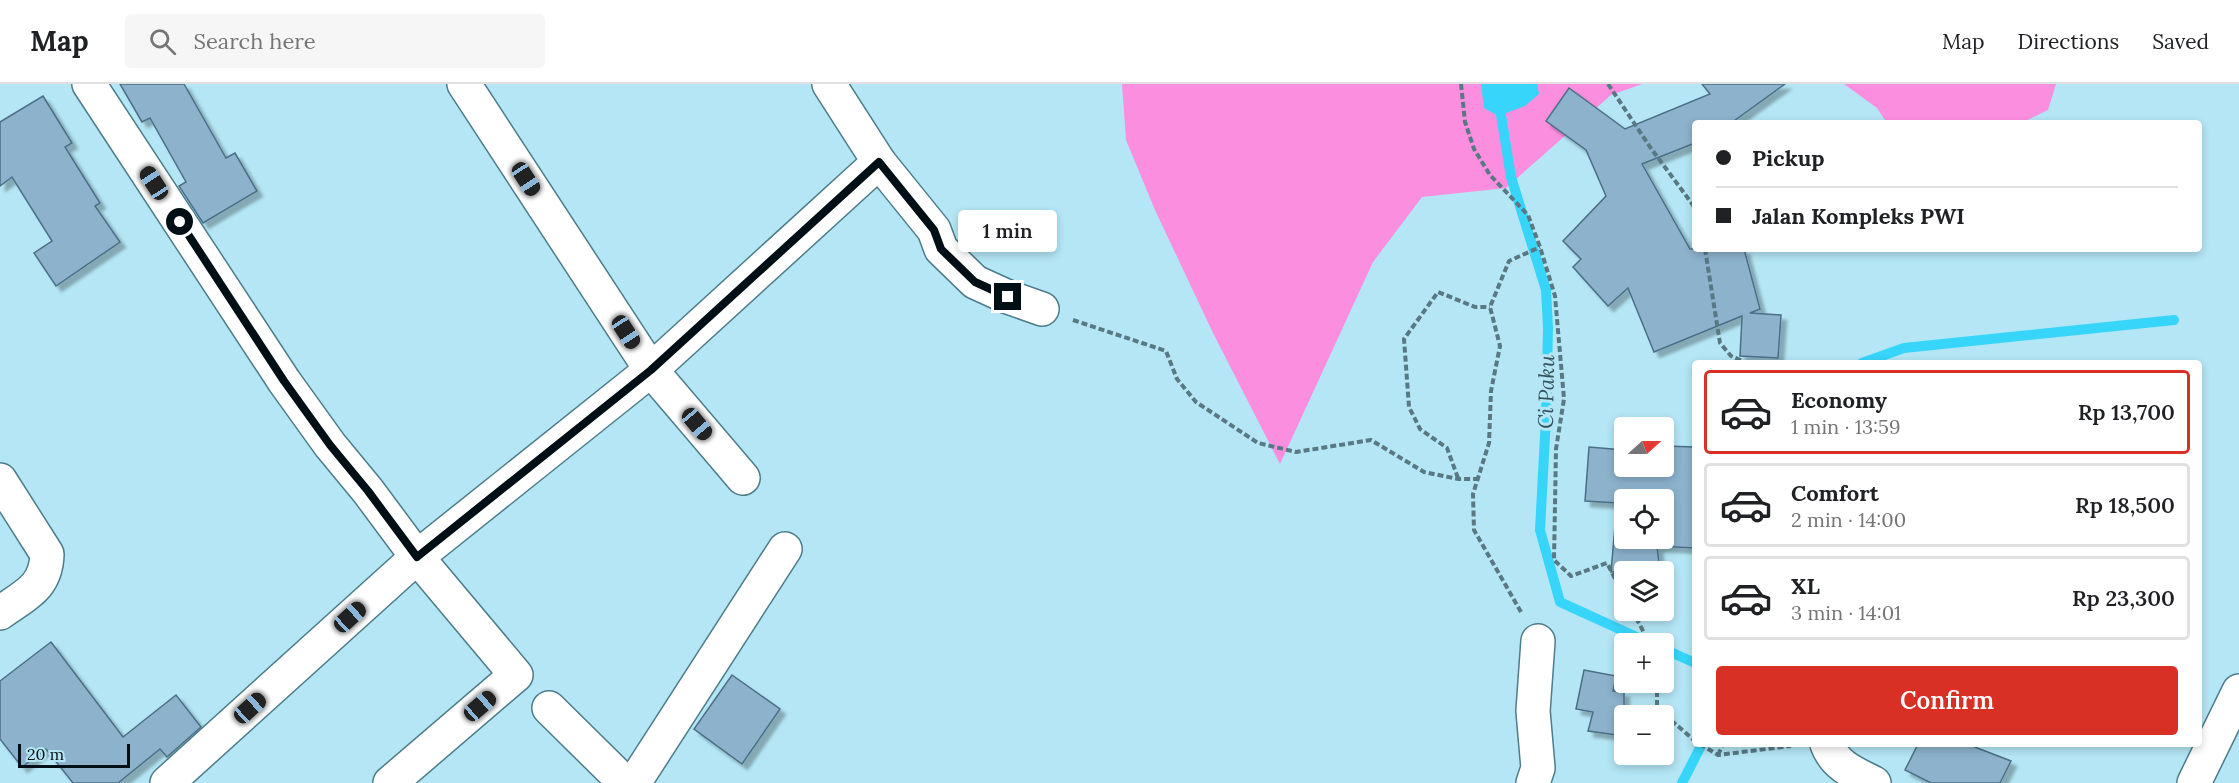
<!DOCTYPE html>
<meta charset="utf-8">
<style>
body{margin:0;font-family:Lora,serif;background:#f6f6f6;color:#202124;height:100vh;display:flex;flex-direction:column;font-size:22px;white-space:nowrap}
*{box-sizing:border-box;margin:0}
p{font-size:20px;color:#757577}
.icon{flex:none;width:33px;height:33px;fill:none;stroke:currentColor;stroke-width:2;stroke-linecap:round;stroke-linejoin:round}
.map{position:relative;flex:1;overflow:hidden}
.details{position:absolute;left:1692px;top:276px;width:510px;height:387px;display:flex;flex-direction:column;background:#fff;border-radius:6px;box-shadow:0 3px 9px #0003}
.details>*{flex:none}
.banner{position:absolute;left:1692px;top:36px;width:510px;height:132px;border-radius:6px;box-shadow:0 3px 9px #0003;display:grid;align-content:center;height:132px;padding:0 24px;background:#fff}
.needle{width:39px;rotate:69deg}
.fabs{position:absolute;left:1614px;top:333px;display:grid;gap:12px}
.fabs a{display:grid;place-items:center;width:60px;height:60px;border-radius:6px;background:#fff;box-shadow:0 3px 9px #0003;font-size:30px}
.scale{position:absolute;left:18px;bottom:15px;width:112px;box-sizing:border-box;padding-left:6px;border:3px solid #000f15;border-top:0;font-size:16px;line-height:21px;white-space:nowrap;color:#000f15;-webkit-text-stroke:4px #b4e6f5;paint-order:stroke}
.end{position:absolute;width:27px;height:27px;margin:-14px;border:8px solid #000f15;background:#fff;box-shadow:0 0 0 3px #fff}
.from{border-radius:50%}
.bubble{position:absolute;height:42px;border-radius:6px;background:#fff;box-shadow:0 3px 9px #0003;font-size:20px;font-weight:600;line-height:42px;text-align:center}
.car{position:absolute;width:18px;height:36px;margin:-18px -9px;border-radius:8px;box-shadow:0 0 4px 2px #0007;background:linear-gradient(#222 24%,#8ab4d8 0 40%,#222 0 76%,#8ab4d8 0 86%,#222 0)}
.banner b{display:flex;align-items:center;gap:21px;height:57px;font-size:22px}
.banner b+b{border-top:2px solid #e0e0e0}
.banner i{width:15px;height:15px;background:#202124}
ul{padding:10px 0 0;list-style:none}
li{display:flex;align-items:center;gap:18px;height:84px;margin:0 12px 9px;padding:0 12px;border:3px solid #e0e0e0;border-radius:6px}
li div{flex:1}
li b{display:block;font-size:22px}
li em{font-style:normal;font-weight:600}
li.on{border-color:#d93025}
li>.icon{width:54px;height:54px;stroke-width:1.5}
.action{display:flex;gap:12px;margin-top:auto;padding:12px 24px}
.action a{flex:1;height:69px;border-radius:6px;background:#d93025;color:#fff;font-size:24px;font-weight:600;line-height:69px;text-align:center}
header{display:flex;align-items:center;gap:36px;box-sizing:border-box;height:84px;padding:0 30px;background:#fff;border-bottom:2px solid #e0e0e0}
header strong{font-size:28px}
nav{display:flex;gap:33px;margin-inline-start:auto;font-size:21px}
.search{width:420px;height:54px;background:#f6f6f6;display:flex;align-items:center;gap:15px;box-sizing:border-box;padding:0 21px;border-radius:6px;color:#757577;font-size:22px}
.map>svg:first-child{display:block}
.green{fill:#fc8edf}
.water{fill:#38d5fa}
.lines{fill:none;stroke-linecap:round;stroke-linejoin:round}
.stream{stroke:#38d5fa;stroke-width:10}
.building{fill:#8cb2cc;stroke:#4b6f86;stroke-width:1.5;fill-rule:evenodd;filter:url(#shadow)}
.street-casing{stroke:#4d7c8a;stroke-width:36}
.path{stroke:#587983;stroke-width:4;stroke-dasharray:6 3;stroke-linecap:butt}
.street{stroke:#fff;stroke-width:33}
.route{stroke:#000f15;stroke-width:8}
.labels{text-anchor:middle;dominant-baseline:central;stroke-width:6;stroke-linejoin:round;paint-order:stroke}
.water-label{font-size:21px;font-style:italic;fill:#34535c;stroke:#b4e6f5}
</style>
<header>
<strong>Map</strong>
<div class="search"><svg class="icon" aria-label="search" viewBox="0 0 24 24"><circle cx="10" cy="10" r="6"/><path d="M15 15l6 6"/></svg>Search here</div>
<nav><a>Map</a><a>Directions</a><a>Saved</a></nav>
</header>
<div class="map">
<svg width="2239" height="699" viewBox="0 0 2239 699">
<defs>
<filter id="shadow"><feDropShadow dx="5.5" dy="5.5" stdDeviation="1.5" flood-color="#0004"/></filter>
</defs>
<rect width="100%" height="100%" fill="#b4e6f5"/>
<!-- green -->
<g class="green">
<path d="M 1122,0 L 1642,0 L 1611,11 L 1506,104 L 1422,113 L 1373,178 L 1280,380 L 1213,249 L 1155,126 L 1126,56 Z"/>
<path d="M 1844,0 L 2056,0 L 2048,26 L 2021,39 L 1887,39 L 1877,24 Z"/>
</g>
<!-- water -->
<path class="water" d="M 1481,0 L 1537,0 L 1539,10 L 1525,22 L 1498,32 L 1484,24 Z"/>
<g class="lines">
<!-- stream -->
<g class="stream">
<path d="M 1496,0 L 1511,93 L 1546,206 L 1548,244 L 1546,333 L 1540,446 L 1560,518 L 1652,560"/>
<path d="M 1862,279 L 1904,264 L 2174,236"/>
<path d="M 1664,565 L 1695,579"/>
<path d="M 1682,699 L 1702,660"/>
</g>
</g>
<!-- building -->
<g class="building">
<path d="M 120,0 L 184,0 L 226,74 L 235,69 L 257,107 L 203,139 L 179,102 L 186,98 L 150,34 L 142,38 Z"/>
<path d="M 1702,0 L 1785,0 L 1731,39 L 1695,39 L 1695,59 L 1642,80 L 1690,165 L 1744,165 L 1760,225 L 1750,229 L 1781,231 L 1778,274 L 1740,272 L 1742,232 L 1654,268 L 1628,204 L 1608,222 L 1573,183 L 1581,175 L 1563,157 L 1606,112 L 1586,66 L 1546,37 L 1569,4 L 1625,45 L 1710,10 Z"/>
<path d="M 43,12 L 72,59 L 65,63 L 100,119 L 95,122 L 120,158 L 56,202 L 34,169 L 52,157 L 12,93 L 0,102 L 0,38 Z"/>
<path d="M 1664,362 L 1695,363 L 1695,464 L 1657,462 L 1660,488 L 1611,488 L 1617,419 L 1585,417 L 1589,363 L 1624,366 L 1624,382 L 1664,382 ZM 1624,416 L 1664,416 L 1664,454 L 1624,454 Z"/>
<path d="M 51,558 L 123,653 L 176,611 L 201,643 L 167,673 L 160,665 L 118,699 L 73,699 L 46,665 L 22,683 L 0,655 L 0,597 Z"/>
<path d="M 1584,586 L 1616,592 L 1613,607 L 1624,608 L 1624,652 L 1588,647 L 1593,628 L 1576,625 Z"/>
<path d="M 732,591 L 780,625 L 742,680 L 694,645 Z"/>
<path d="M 1918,660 L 1967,660 L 2011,677 L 2000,699 L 1931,699 L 1905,686 Z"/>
</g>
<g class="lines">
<!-- street casing -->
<g class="street-casing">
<g id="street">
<path d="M 89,0 L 284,297 L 330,361 L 368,407 L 417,473 L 516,591 L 390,699"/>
<path d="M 464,0 L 651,286 L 743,394"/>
<path d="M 829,0 L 879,78 L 934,146 L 941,165 L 975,198 L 1008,213 L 1042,225"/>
<path d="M 0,396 L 47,470 C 46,504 25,511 0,529"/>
<path d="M 549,624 L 625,699"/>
<path d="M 1827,660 C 1835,682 1854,689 1874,699"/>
<path d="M 167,699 L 417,473 L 651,286 L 879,78"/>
<path d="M 634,699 L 785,465"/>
<path d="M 1533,699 L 1538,684 L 1533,627 L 1538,557"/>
<path d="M 2194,699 L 2239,607"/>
</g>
</g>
<!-- path -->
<g class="path">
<path d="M 1461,0 L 1465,38 L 1474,65 L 1490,91 L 1528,131 L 1540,163 L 1555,212 L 1564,315 L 1556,365 L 1554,476 L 1571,492 L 1607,479 L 1624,512"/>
<path d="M 1608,0 L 1650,63 L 1693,121 L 1695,127"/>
<path d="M 1705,165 L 1720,259 L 1731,272 L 1747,279"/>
<path d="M 1073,236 L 1166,267 L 1177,295 L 1196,318 L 1258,359 L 1296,368 L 1371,356 L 1424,388 L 1458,395 L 1478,395"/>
<path d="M 1458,394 L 1447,364 L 1420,345 L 1409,323 L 1404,255 L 1438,208 L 1475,223 L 1490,223"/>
<path d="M 1632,526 L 1650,560"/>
<path d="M 1521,528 L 1474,446 L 1473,410 L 1489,359 L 1491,307 L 1500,262 L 1490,223 L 1509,177 L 1540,163"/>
<path d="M 1657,598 L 1657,624 L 1695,657"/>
<path d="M 1700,660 L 1718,671 L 1791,662"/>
<path d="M 1718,671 L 1723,660"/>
</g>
<!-- street -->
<use href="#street" class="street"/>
</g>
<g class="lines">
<!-- route -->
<path class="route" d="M 180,138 L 284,297 L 330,361 L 368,407 L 417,473 L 651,286 L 879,78 L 934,146 L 941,165 L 975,198 L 1008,213"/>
</g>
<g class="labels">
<!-- water labels -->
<g class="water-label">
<text transform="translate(1546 308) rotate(-89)">Ci Paku</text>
</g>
</g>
</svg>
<div class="fabs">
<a><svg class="needle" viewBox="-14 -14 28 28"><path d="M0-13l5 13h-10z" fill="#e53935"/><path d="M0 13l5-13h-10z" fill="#757577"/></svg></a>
<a><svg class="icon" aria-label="locate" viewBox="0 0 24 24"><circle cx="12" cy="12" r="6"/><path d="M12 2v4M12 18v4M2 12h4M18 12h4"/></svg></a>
<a><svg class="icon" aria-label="layers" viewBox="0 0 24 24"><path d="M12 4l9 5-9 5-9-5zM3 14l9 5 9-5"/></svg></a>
<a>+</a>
<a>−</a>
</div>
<div class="scale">20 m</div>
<i class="end from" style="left:180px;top:138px"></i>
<i class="end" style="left:1008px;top:213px"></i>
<div class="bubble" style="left:958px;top:126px;width:99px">1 min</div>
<i class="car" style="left:526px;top:95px;rotate:147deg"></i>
<i class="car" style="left:154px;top:99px;rotate:327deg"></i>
<i class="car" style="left:626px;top:248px;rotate:147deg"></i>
<i class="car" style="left:697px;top:340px;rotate:140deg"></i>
<i class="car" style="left:350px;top:533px;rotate:48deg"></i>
<i class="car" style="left:480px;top:622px;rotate:49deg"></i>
<i class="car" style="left:250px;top:624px;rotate:48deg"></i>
<div class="banner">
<b><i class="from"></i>Pickup</b>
<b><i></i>Jalan Kompleks PWI</b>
</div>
<section class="details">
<ul>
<li class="on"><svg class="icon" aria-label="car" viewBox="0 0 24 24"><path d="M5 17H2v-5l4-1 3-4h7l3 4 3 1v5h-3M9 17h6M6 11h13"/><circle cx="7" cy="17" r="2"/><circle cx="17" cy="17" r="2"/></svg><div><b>Economy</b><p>1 min · 13:59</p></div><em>Rp 13,700</em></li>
<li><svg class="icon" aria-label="car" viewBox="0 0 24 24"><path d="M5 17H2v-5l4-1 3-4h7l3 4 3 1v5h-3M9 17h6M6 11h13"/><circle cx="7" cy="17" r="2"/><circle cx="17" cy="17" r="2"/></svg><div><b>Comfort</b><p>2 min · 14:00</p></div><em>Rp 18,500</em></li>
<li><svg class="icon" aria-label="car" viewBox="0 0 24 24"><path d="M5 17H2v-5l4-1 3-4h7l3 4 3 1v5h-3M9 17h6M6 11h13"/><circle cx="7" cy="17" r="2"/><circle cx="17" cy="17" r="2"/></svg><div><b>XL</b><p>3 min · 14:01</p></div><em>Rp 23,300</em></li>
</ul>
<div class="action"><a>Confirm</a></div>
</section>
</div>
